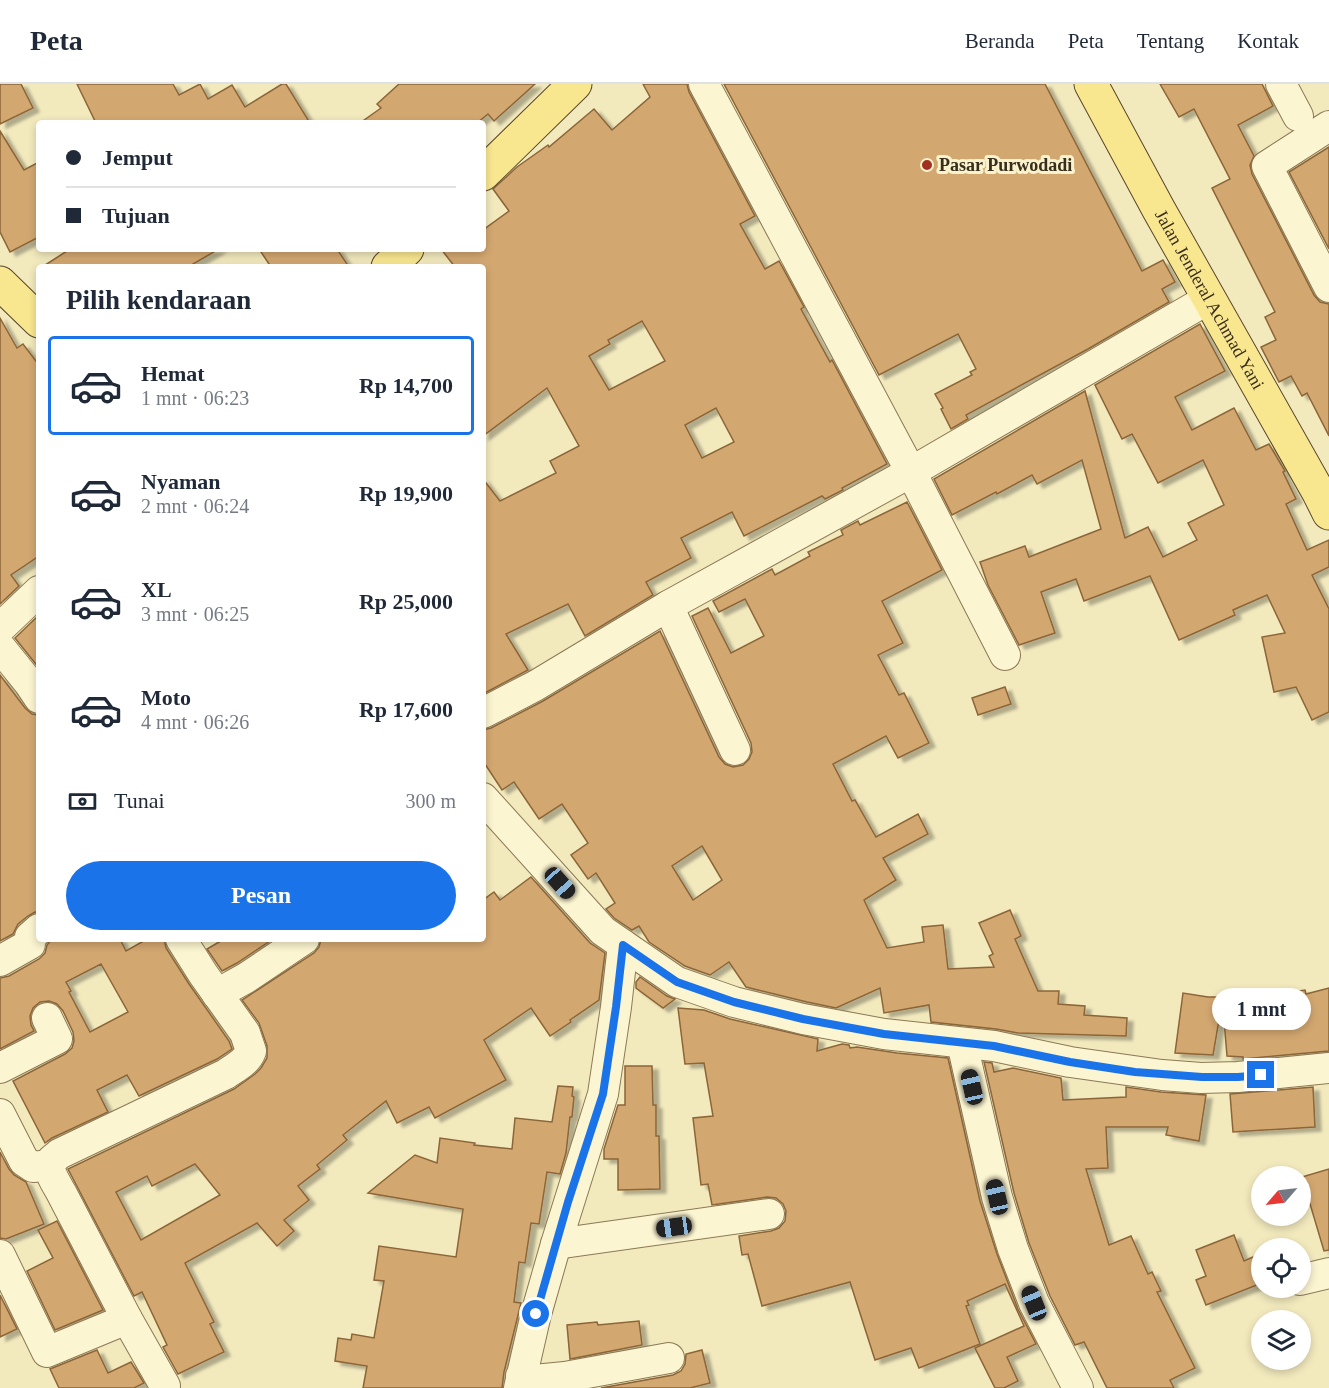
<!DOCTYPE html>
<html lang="id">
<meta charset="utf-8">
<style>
body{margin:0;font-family:Georgia,serif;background:#f2f2f3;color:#1f2937;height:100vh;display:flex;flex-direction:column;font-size:22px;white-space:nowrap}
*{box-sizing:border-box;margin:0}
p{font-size:20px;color:#747a83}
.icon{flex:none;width:33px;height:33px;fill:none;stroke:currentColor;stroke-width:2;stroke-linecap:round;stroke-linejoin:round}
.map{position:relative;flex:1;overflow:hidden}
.drawer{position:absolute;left:36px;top:180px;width:450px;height:678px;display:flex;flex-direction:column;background:#fff;border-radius:6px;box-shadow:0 3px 9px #0003}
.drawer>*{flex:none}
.guide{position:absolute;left:36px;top:36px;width:450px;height:132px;border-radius:6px;box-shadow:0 3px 9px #0003;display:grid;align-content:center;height:132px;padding:0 30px;background:#fff}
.needle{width:39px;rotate:242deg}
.fabs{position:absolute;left:1251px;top:1082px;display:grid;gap:12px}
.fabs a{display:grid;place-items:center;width:60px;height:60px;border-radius:50%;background:#fff;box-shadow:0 3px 9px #0003;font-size:30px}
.end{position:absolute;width:27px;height:27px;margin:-14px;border:8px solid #1a73e8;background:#fff;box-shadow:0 0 0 3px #fff}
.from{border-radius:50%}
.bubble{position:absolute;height:42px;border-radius:21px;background:#fff;box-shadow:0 3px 9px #0003;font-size:20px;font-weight:600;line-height:42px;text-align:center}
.car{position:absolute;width:18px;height:36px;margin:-18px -9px;border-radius:8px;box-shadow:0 0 4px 2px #0007;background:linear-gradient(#222 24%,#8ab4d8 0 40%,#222 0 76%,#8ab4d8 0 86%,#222 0)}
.guide b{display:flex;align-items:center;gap:21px;height:57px;font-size:22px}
.guide b+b{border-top:2px solid #e0e1e3}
.guide i{width:15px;height:15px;background:#1f2937}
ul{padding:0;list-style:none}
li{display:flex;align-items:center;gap:18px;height:99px;margin:0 12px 9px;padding:0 18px;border:3px solid transparent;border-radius:6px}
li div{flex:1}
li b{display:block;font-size:22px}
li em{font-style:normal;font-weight:600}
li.current{border-color:#1a73e8}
li>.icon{width:54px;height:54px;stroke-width:1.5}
h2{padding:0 30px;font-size:27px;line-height:72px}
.pay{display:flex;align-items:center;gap:15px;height:66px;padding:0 30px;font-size:22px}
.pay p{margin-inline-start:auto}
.cta{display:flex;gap:12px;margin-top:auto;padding:12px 30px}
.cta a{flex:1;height:69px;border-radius:36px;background:#1a73e8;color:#fff;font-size:24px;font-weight:600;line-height:69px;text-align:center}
header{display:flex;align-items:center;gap:36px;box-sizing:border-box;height:84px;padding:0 30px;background:#fff;border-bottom:2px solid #e0e1e3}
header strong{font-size:28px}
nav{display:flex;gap:33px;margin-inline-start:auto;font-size:21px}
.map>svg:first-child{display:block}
.building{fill:#d3a76f;stroke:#8c6538;stroke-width:1.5;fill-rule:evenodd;filter:url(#shadow)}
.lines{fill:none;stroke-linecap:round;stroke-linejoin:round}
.minor-casing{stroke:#8b7955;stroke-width:32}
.major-casing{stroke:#58462a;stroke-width:35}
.minor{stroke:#fcf5d1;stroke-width:30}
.major{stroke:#f9e790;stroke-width:33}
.route{stroke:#1a73e8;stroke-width:8}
.poi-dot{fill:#a0301f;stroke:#f8f2cd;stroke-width:2}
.labels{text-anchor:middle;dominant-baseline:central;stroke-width:6;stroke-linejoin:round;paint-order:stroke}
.poi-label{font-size:18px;font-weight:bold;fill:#392d1b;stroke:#f8f2cd;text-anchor:start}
.street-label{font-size:18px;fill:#392d1b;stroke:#f8f2cd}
</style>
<header>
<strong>Peta</strong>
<nav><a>Beranda</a><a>Peta</a><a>Tentang</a><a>Kontak</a></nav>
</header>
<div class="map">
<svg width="1329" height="1304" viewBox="0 0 1329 1304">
<defs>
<filter id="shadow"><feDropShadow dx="6" dy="4" stdDeviation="1.5" flood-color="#0004"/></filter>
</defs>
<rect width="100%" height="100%" fill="#f2e9bd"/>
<!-- building -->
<g class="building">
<path d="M 0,0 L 21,0 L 33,24 L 0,40 Z"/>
<path d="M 77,0 L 173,0 L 179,11 L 200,0 L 208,15 L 232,1 L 245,23 L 282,0 L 286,0 L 310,39 L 96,39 Z"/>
<path d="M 399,0 L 535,0 L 494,37 L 488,30 L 477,39 L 360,39 L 381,24 L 377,20 Z"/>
<path d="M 643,0 L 687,0 L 689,8 L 755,132 L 740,140 L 765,185 L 779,177 L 804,223 L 801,225 L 830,278 L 832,276 L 887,380 L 842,404 L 843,406 L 825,415 L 822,412 L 744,452 L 732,428 L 681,454 L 691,474 L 646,498 L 653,511 L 585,552 L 568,520 L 506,550 L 528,586 L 483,610 L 483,395 L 500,417 L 556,389 L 550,377 L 579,362 L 547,304 L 483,352 L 483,183 L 455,183 L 441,165 L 483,165 L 483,146 L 509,127 L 493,105 L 517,83 L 548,61 L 549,63 L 594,25 L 612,46 L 650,13 ZM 642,237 L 665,277 L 609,306 L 589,272 L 610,260 L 608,256 ZM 716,324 L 734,358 L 702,374 L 685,341 Z"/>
<path d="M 724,0 L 1045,0 L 1142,187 L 1163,176 L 1175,198 L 1162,205 L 1169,218 L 1088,265 L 966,331 L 968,335 L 951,345 L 941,325 L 943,324 L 935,310 L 972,291 L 970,288 L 976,285 L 958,250 L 879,291 Z"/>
<path d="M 1160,0 L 1262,0 L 1273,22 L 1238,41 L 1254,72 L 1250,81 L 1252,90 L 1314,211 L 1320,218 L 1329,220 L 1329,352 L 1307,309 L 1302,312 L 1291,292 L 1279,298 L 1261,263 L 1276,256 L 1265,233 L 1275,228 L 1212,104 L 1230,95 L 1194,25 L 1179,33 Z"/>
<path d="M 0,47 L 24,86 L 39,78 L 39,153 L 10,168 L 0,148 Z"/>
<path d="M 1329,63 L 1329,165 L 1289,88 Z"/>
<path d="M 70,165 L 219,165 L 188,183 L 42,183 Z"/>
<path d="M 259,165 L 337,165 L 349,183 L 271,183 Z"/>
<path d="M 0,234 L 17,264 L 23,260 L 39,281 L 39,472 L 11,491 L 19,502 L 0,520 Z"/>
<path d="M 1200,240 L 1225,287 L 1175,313 L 1192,346 L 1234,324 L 1256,366 L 1269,360 L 1285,387 L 1283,388 L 1296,415 L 1286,420 L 1307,466 L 1329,456 L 1329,483 L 1312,491 L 1329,525 L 1329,628 L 1312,636 L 1296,603 L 1274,608 L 1262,553 L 1285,549 L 1267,511 L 1233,526 L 1235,531 L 1179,556 L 1150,492 L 1084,517 L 1076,495 L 1041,508 L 1055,549 L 1019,561 L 988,501 L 980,478 L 1025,462 L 1029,473 L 1101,445 L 1082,376 L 1037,400 L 1032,391 L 997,410 L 996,408 L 952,431 L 934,395 L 1085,307 L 1125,454 L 1148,443 L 1163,473 L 1197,456 L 1188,439 L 1224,421 L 1203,376 L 1158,399 L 1132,350 L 1122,355 L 1095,301 Z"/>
<path d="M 907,418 L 942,486 L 882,517 L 903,559 L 878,571 L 899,611 L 904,609 L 929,659 L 898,674 L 886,652 L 833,680 L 852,717 L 855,716 L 876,753 L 918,730 L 928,750 L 883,774 L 896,796 L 864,816 L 887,864 L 924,858 L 922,843 L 943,841 L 948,885 L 994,883 L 989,872 L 993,870 L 979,839 L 1010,826 L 1021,852 L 1015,855 L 1038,907 L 1059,907 L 1058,920 L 1085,922 L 1084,931 L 1127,934 L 1126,952 L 1018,949 L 996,945 L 931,938 L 929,921 L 884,929 L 880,904 L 836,924 L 807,918 L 746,903 L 729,878 L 710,891 L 685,882 L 649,858 L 639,842 L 632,846 L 614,834 L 606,825 L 615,819 L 596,789 L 588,795 L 571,771 L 588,759 L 562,720 L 539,735 L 514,698 L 502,706 L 483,677 L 483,646 L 491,644 L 543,617 L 660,547 L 719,673 L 725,680 L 733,683 L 743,681 L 749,675 L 752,668 L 751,659 L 692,532 L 708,524 L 731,569 L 764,552 L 745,515 L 719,528 L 713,517 L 772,485 L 775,491 L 810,472 L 808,468 L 843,451 L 841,446 L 858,437 L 860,441 ZM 702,762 L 722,796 L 693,816 L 672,782 Z"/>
<path d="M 39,531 L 39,584 L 15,554 Z"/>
<path d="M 0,591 L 25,624 L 32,630 L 39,631 L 39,828 L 35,828 L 28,832 L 18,840 L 13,850 L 0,857 Z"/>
<path d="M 1005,603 L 1011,620 L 978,631 L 972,614 Z"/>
<path d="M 531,793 L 590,859 L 605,869 L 599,916 L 570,936 L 571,938 L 550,952 L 531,924 L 484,956 L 506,996 L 435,1034 L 429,1023 L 397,1039 L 386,1017 L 343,1051 L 347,1056 L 317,1081 L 320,1085 L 298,1102 L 309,1116 L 284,1136 L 294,1147 L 277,1162 L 257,1139 L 185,1179 L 214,1238 L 210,1240 L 224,1268 L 178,1290 L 163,1263 L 167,1261 L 142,1208 L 134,1212 L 68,1085 L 234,1005 L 255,990 L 261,984 L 267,974 L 267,962 L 259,939 L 242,916 L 314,869 L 319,863 L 321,855 L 483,855 L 483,816 L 494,808 L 500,816 ZM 195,1080 L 220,1111 L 141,1156 L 116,1108 L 147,1092 L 152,1102 Z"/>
<path d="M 52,855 L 120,855 L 126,867 L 147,855 L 164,855 L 166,864 L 189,900 L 229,957 L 232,965 L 217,975 L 139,1012 L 127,991 L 97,1006 L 108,1028 L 52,1054 L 45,1059 L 13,997 L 65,970 L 72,964 L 74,957 L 73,948 L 63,927 L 57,920 L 49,917 L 40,918 L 33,924 L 30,932 L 31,941 L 34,947 L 0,965 L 0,894 L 9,892 L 39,875 L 45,869 L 47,861 ZM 101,880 L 128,928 L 90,948 L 69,908 L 71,907 L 66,898 Z"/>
<path d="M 224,855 L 273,855 L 237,879 L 222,887 L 207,865 Z"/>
<path d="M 640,893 L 667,912 L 675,915 L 663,924 L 636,904 L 636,898 Z"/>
<path d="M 1329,904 L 1329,967 L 1243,975 L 1243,973 L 1227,972 L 1224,936 L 1219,936 L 1213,971 L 1175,969 L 1183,909 L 1208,913 L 1245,913 L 1245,916 L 1305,906 L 1306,910 Z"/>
<path d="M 678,924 L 704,926 L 730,935 L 818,955 L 817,967 L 842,960 L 849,961 L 850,964 L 857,963 L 897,969 L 948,974 L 980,1117 L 997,1170 L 1018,1225 L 1036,1260 L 1007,1273 L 1018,1297 L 1004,1304 L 995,1304 L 975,1264 L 1024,1242 L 1005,1200 L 967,1217 L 969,1221 L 966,1222 L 980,1260 L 919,1284 L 911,1264 L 875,1276 L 850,1198 L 762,1222 L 748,1170 L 742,1171 L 739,1152 L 771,1147 L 779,1144 L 785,1137 L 786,1127 L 783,1120 L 776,1114 L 767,1113 L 712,1121 L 708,1100 L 701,1101 L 693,1034 L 713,1032 L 704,979 L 685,980 Z"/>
<path d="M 984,978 L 992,979 L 994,988 L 1013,984 L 1061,994 L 1063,1016 L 1126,1013 L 1126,1003 L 1161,1008 L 1206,1011 L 1199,1057 L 1166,1051 L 1168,1043 L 1106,1043 L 1108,1084 L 1086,1085 L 1109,1161 L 1131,1152 L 1148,1190 L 1152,1188 L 1161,1207 L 1157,1208 L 1195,1284 L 1170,1296 L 1174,1304 L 1107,1304 L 1084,1258 L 1075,1261 L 1050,1212 L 1029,1159 L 1014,1109 Z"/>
<path d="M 625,982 L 652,982 L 653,1021 L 656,1021 L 656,1052 L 659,1052 L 660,1105 L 618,1106 L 618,1075 L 604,1075 L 604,1065 L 618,1021 L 625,1021 Z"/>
<path d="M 558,1002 L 573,1003 L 572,1012 L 574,1013 L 572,1033 L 570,1033 L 566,1069 L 560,1090 L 547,1088 L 539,1140 L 531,1139 L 525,1179 L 519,1178 L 514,1218 L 521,1219 L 504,1288 L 502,1304 L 363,1304 L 367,1282 L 335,1277 L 338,1254 L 351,1256 L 352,1250 L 374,1254 L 384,1197 L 374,1196 L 379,1162 L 456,1173 L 463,1125 L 368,1109 L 415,1071 L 437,1079 L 440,1054 L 475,1059 L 474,1061 L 512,1065 L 515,1034 L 552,1038 Z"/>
<path d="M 1313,1003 L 1315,1043 L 1233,1048 L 1230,1010 Z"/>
<path d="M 0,1068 L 9,1085 L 14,1091 L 26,1098 L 44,1140 L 6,1155 L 0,1154 Z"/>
<path d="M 1329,1085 L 1329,1166 L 1324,1167 L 1302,1093 Z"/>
<path d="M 57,1137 L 103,1226 L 55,1246 L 27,1187 L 53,1174 L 38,1146 Z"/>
<path d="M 1234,1151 L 1244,1177 L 1262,1169 L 1262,1199 L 1206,1221 L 1196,1196 L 1206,1192 L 1196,1166 Z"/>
<path d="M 0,1211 L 17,1245 L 0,1253 Z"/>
<path d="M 639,1237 L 642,1261 L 570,1275 L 567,1241 L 597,1238 L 598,1241 Z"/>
<path d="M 97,1266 L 108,1289 L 131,1278 L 144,1299 L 134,1304 L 59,1304 L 50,1285 Z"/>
<path d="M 702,1266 L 710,1299 L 690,1304 L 601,1304 L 673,1291 L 681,1287 L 685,1280 L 686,1270 Z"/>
</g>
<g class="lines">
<!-- minor casing -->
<g class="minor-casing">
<g id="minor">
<path d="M 704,0 L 911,388 L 1005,571"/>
<path d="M 1281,0 L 1298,32"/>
<path d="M 1329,42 L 1267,82 L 1329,203"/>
<path d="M 668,522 L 735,666"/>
<path d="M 0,544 L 39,507"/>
<path d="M 0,563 L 29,599 L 39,614"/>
<path d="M 483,629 L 535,602 L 668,522 L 911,388 L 1210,214"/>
<path d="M 483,714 L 603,847 L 677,898 L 734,918 L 803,935 L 884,950 L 994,962 L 1070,978 L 1162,991 L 1201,994 L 1238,993 L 1329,984"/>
<path d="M 0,877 L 30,860 L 30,853 L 39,845"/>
<path d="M 217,910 L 246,894 L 304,855"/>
<path d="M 962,959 L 997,1113 L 1013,1165 L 1034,1219 L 1078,1304"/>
<path d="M 0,984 L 57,955 L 47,934"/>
<path d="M 0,1030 L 24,1077 L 33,1083 L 50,1081"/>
<path d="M 556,1160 L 769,1130"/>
<path d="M 0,1171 L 47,1268 L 127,1235"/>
<path d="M 1300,1196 L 1329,1189"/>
<path d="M 521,1292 L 534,1296 L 565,1293 L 669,1274"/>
<path d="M 165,1302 L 127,1235 L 62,1110 C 58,1102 46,1086 51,1077 C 52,1076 58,1071 59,1070 L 226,990 C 236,983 247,978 251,967 L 245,949 L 203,890 L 181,855"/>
<path d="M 519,1304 L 536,1230 L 556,1160 L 603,1010 L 616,923 L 623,861"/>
</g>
</g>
<!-- major casing -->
<g class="major-casing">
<g id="major">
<path id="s1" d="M 1091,0 L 1159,126 L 1319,409 L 1329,429"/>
<path d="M 483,90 L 575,0"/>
<path d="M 388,183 L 407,165"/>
<path d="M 0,199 L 39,237"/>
</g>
</g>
<!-- minor -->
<use href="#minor" class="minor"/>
<!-- major -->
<use href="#major" class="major"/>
</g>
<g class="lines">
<!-- route -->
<path class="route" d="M 536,1230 L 568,1118 L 603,1010 L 616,923 L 623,861 L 677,898 L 734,918 L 803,935 L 884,950 L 994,962 L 1070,978 L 1135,988 L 1202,993 L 1238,993 L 1261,991"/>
</g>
<!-- markers -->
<circle class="poi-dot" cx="927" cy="81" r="6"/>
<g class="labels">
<!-- poi labels -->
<g class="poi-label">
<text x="939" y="81">Pasar Purwodadi</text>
</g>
<!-- street labels -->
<g class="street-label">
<text stroke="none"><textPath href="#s1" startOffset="246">Jalan Jenderal Achmad Yani</textPath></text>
</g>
</g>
</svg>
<div class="fabs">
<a><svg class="needle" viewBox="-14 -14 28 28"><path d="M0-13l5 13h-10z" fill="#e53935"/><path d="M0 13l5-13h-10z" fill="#747a83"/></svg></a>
<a><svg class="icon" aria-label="locate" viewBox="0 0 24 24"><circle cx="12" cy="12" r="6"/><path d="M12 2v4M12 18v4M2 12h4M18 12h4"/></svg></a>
<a><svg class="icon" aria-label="layers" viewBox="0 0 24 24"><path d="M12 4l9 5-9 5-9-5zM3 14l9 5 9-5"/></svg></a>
</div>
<i class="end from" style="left:536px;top:1230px"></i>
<i class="end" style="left:1261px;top:991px"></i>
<div class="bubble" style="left:1212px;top:904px;width:99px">1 mnt</div>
<i class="car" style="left:560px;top:799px;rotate:138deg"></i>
<i class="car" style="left:972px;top:1003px;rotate:347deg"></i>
<i class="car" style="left:997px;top:1113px;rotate:347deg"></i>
<i class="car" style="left:674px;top:1143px;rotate:262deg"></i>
<i class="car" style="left:1034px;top:1219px;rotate:338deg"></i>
<div class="guide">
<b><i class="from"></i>Jemput</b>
<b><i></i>Tujuan</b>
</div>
<section class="drawer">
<h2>Pilih kendaraan</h2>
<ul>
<li class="current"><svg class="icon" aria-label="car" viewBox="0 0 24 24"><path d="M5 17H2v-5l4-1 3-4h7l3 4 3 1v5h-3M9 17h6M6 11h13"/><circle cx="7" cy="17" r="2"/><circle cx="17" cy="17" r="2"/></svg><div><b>Hemat</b><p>1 mnt · 06:23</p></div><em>Rp 14,700</em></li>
<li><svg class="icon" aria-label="car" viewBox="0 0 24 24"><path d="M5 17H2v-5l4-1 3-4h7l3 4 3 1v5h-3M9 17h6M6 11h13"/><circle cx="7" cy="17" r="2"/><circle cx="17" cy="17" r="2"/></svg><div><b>Nyaman</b><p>2 mnt · 06:24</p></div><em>Rp 19,900</em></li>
<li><svg class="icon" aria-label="car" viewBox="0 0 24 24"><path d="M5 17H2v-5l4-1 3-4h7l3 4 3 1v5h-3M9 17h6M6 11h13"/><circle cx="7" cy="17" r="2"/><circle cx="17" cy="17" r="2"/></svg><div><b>XL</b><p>3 mnt · 06:25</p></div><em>Rp 25,000</em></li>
<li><svg class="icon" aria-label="car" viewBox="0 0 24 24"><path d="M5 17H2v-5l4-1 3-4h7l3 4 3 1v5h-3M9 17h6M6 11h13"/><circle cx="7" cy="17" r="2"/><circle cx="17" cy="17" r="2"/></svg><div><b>Moto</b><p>4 mnt · 06:26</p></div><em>Rp 17,600</em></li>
</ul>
<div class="pay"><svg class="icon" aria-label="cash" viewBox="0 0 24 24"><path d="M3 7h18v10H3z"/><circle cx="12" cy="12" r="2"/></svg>Tunai<p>300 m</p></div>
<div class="cta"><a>Pesan</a></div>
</section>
</div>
